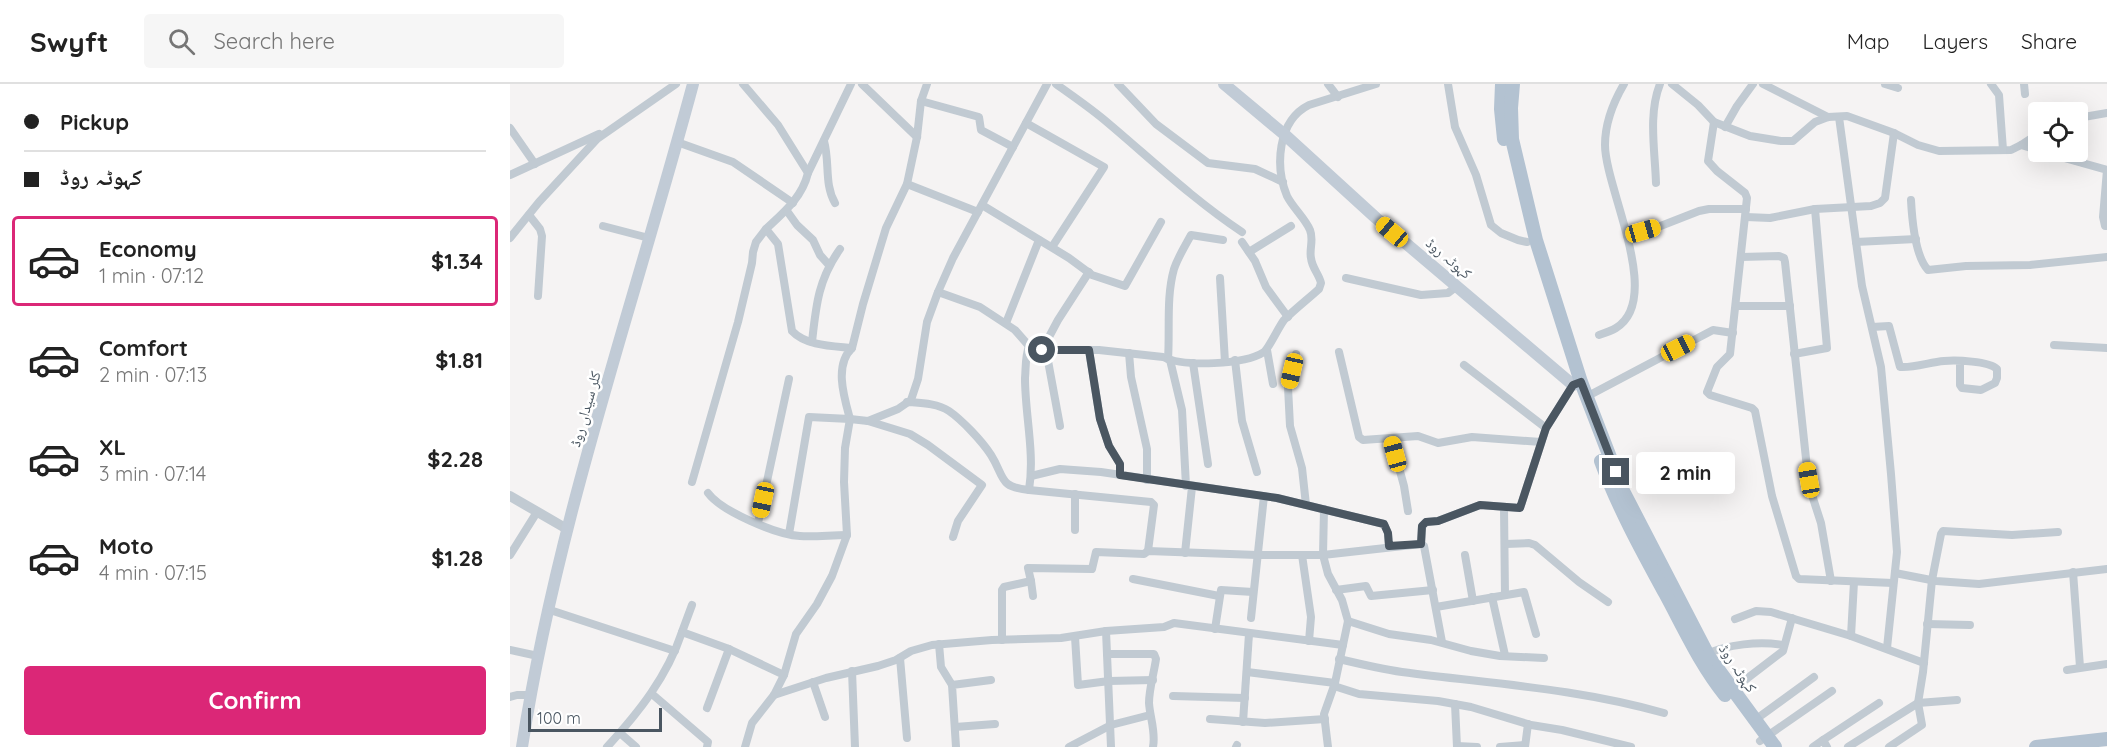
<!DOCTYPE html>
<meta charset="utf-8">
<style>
body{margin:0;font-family:Quicksand,"Noto Naskh Arabic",sans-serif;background:#f6f6f6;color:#222;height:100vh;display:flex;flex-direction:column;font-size:22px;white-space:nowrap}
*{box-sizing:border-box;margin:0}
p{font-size:20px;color:#767676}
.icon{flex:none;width:33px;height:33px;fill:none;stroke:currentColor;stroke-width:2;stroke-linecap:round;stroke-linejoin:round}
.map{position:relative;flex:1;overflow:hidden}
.drawer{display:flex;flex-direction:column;background:#fff;width:510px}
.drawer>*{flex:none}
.top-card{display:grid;align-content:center;height:132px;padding:0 24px;background:#fff}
.tools{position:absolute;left:1518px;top:18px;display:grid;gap:12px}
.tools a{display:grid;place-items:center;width:60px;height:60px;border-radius:6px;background:#fff;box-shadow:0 6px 24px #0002;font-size:30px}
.scale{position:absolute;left:18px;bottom:15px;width:134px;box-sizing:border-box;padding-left:6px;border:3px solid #4a5661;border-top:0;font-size:16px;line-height:21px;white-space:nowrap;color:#4a5661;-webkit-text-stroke:4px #fff;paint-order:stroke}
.end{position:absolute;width:27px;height:27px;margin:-14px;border:8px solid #4a5661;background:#fff;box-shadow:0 0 0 3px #fff}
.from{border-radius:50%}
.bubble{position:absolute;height:42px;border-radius:6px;background:#fff;box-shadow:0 6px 24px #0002;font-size:20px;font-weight:700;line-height:42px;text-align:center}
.car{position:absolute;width:18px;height:36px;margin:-18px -9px;border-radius:8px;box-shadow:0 0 4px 2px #0007;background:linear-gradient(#f5c518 24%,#345 0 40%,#f5c518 0 76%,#345 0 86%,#f5c518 0)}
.top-card b{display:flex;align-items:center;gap:21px;height:57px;font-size:22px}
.top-card b+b{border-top:2px solid #e0e0e0}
.top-card i{width:15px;height:15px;background:#222}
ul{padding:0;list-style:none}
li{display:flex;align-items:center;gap:18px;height:90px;margin:0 12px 9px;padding:0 12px;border:3px solid transparent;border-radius:6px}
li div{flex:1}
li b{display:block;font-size:22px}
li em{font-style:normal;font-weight:700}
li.on{border-color:#db2777}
li>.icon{width:54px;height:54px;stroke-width:1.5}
.action{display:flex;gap:12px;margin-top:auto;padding:12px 24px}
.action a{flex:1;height:69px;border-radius:6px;background:#db2777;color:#fff;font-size:24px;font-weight:700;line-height:69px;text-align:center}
header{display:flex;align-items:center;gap:36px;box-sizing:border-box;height:84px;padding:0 30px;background:#fff;border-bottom:2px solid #e0e0e0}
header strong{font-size:28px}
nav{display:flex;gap:33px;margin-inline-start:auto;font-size:21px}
.search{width:420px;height:54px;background:#f6f6f6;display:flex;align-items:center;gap:15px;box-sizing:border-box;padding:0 21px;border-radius:6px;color:#767676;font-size:22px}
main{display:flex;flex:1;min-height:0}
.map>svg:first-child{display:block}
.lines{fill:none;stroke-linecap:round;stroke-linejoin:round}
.minor{stroke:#c1cad2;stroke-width:8}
.tertiary{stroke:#c1cad2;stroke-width:10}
.secondary{stroke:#c1cbd6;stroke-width:12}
.primary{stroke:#b3c2d1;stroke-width:14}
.route{stroke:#4a5661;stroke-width:8}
.labels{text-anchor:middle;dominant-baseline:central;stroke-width:5;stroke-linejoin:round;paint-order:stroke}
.street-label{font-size:15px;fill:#4a5661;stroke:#fff}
</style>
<header>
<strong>Swyft</strong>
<div class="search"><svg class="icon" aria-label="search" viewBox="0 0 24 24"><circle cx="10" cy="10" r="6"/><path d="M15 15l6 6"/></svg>Search here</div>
<nav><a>Map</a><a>Layers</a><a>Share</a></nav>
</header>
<main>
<section class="drawer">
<div class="top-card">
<b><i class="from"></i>Pickup</b>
<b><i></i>کہوٹہ روڈ</b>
</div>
<ul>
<li class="on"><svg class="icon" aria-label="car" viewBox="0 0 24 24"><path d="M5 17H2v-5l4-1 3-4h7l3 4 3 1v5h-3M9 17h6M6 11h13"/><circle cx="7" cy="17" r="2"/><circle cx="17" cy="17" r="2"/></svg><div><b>Economy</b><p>1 min · 07:12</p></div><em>$1.34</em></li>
<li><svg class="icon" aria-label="car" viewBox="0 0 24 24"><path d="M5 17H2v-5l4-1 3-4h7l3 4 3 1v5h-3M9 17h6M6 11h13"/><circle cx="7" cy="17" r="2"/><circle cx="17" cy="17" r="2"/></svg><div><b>Comfort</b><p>2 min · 07:13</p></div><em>$1.81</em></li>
<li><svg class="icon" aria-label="car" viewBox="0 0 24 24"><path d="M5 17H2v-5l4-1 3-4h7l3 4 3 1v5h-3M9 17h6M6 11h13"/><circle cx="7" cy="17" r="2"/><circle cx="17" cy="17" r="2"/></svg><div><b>XL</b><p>3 min · 07:14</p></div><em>$2.28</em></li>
<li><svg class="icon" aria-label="car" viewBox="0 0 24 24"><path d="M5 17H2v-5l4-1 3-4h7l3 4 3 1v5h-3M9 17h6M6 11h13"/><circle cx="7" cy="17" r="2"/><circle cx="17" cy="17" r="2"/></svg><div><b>Moto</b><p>4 min · 07:15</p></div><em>$1.28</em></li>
</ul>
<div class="action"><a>Confirm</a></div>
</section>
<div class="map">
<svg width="1597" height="663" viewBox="0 0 1597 663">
<rect width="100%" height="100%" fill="#f5f3f3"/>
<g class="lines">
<!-- minor -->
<g class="minor">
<path d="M 233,0 L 268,41 L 298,89 C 292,114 273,129 256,145 L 268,160 L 282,247 C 296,262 323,262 342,264 C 324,281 334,313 340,335 L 299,333 L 279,450"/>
<path d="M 352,0 L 407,53"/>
<path d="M 546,0 C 564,13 582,25 598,39 C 643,77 684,116 732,148"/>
<path d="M 608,0 L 646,40 L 698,79 L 745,85 L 773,98"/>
<path d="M 818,0 L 828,13"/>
<path d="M 938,0 L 945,43 L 966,91 L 981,141 L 991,149 L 1008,156 L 1017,158"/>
<path d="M 1162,0 L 1188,21 L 1204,38 L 1240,52 L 1271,57 L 1283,57 L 1305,38 L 1318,33 L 1337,32 L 1384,49 L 1408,61 L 1429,67 L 1501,66 L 1511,61 L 1528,66"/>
<path d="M 1253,0 L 1318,33"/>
<path d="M 1375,0 L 1388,4"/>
<path d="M 1481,0 L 1489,11 L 1493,66"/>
<path d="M 1514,0 L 1515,10"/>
<path d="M 411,17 L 469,33 L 471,46 L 503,63"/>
<path d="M 1329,33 L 1352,202 L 1371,283 L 1381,390 L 1387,468 L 1377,564"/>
<path d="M 1568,34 L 1597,29"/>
<path d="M 1204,38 L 1198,77 L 1207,87 L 1235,109 L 1237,114 L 1220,270 L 1207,283 L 1197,308 L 1200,311 L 1242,324 L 1245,327 L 1262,412 L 1286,492 L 1289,495 L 1383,499"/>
<path d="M 516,39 L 594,83 L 542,163"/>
<path d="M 1215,43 L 1227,22 L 1243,0"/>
<path d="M 0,44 L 25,80"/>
<path d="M 314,57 C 320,78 314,100 325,119"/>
<path d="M 167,58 L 223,78 L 283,119"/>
<path d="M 1511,61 L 1528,50"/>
<path d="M 1533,68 L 1597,86 L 1593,133 L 1595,142 L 1597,142"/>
<path d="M 298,89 L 341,0"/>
<path d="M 0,91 L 89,50"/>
<path d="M 1146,99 C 1145,67 1138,30 1150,0"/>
<path d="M 397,100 L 468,128"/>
<path d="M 1401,116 C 1402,135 1405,172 1418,186 L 1456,182 L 1520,181 L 1597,173"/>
<path d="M 472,121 L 559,174 L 582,191 L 615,202 L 651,138"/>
<path d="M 277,127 L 287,141 L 303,156 L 310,171 L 319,181"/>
<path d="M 19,131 L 30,145 L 32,152 L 28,212"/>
<path d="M 1236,133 L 1260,134 L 1305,125 L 1361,122 L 1370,119 L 1375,114 L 1384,49"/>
<path d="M 93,142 L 139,154"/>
<path d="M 1117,152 L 1148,143 L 1189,127 L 1199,125 L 1236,125"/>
<path d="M 0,154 L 29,118 L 87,55 L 166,0"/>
<path d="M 732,158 L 745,177 L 756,203 L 778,233"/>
<path d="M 1346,158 L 1406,155"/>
<path d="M 739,168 L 781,142"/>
<path d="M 1231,173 L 1269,172 L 1274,174 L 1275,178 L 1297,384 L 1301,408 L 1311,439 L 1321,497"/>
<path d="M 710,194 L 715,278"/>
<path d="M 836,194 L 911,211 L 938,209 L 947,202"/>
<path d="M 428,208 L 470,223 L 505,246 L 519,262 L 532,266 L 589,266 L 653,273 C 674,283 734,281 754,268 C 759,264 768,244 774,236 C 785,225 798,215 809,205 L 811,199 C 809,190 802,184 801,174 C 799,165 804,156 800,146 C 795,134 783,124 777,112 C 765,83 767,37 799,21 L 866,0"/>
<path d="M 1226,222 L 1280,222"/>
<path d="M 496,239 L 529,156"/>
<path d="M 1362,243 L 1379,242 L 1390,283 C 1405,284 1420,278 1434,277 C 1446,276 1479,277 1487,285 L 1487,294 L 1485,299 L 1471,306 L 1452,304 L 1450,301 L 1450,278"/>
<path d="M 1089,251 C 1095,249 1101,247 1106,244 C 1154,215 1095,104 1095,61 C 1095,40 1104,17 1114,0"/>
<path d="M 302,258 C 306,222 308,196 330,165"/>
<path d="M 1544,261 L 1597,264"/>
<path d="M 342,264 L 353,220 L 376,144 L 397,100 L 407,53 L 411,17 L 417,0"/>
<path d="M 532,266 L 548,236 L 579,188"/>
<path d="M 536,266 L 550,342"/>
<path d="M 579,266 L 590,335 L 599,362 L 610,380 L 610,391"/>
<path d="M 757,266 L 763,300"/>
<path d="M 829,268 L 849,353 L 853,356 L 908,352 L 928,359 L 962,353 L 1031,358"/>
<path d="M 619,269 L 621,293 L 637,365 L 637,396"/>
<path d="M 786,270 L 778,303 L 780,342 L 792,384 L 796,421"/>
<path d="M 1284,270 L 1317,264 L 1305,125"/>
<path d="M 658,275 C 660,246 656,213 664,185 C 668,173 675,162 681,151 L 713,156"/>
<path d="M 660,276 L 672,326 L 676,402"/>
<path d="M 725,276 L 732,337 L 747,388"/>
<path d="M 683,279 L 698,380"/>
<path d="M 954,281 L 1036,344"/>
<path d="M 1076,313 L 1203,246 L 1223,249"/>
<path d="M 397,318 C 410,319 427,319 439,327 C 452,336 472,357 481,371 C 495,393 488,403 519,406 C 525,369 515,331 515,294 C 516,283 515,273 519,262"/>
<path d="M 358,337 L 400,350 L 418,361 L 472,401 L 448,437 L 443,453"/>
<path d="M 881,354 L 894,402 L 898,427"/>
<path d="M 521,392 L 550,385 L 591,388 L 767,414 L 874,440 L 878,449 L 879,462"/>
<path d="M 182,398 L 228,238 L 242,179 L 243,168 L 246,158 L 256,145"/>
<path d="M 519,406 L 641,418 L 644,421 L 638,467"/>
<path d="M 198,409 C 211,427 267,451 290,452 C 305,453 321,451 337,451"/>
<path d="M 565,410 L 565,446"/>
<path d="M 994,424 L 995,511"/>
<path d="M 814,425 L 813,471 L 818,490 L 832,516 L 838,537 L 825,599 L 814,630 L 818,663"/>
<path d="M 248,439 L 279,295"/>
<path d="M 911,460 L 912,442 L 916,438 L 928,437 L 970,421 L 1010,424 L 1036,344 L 1063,301"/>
<path d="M 996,460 L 1019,459 L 1025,461 L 1069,498 L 1098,518"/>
<path d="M 675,469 L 682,403"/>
<path d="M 0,471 L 27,428"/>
<path d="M 792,471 L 801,533 L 799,557"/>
<path d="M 955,471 L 963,517"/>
<path d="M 1563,488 L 1570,583"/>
<path d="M 1385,489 L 1426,497 L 1469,500 L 1597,485"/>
<path d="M 623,495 L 709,512"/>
<path d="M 521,497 L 523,512"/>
<path d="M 826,506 L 856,502 L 861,512 L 923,506"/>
<path d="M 982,513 L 995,571"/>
<path d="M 926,523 L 1014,508 L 1026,550"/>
<path d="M 37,525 L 165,567"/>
<path d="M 741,534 L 754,412"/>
<path d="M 1225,535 L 1246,527 L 1261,528 L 1341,552 L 1414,579"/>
<path d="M 838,537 L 879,550 L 921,556 L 961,567 L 990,572 L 1034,574"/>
<path d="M 1417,540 L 1460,541"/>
<path d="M 705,545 L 711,506 L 743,508"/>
<path d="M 596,547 L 601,663"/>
<path d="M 172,548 L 182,521"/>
<path d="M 1341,552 L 1344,498"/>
<path d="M 565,553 L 568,601 L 599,597 L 643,596"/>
<path d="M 492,556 L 492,506 L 494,503 L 521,497 L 518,484 L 582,485 L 586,468 L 634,470 L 638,467 L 747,471 L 813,471 L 911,460 L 914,462 L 932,558"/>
<path d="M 429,560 L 431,583 L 442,601"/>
<path d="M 0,566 L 28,572"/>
<path d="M 597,570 L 644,570 L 646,575 C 644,589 639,605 639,619 C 640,634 646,648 643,663"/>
<path d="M 1194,571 C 1218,560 1249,557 1274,561"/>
<path d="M 390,574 L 397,654"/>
<path d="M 829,575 C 850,580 871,585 892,588 C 982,600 1066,604 1154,629"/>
<path d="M 1557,586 L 1597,580"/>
<path d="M 342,587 L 345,663"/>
<path d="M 737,588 L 825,599"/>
<path d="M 303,598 L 315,633"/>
<path d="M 824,602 L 849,610 L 928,617 L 961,623 L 1021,641 L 1052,646 L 1121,663"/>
<path d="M 1222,606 L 1273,567 L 1282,534"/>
<path d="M 142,610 L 198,658 L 197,663"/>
<path d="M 264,611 L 316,594 L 368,582 L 386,576 L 401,567 L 422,561 L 482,556 L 551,554 L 596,547 L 654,543 L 664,539 L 833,561"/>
<path d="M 663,612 L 735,614"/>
<path d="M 0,613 L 7,611 L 20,611"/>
<path d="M 945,620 L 947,663"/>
<path d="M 197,624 L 219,565"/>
<path d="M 700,635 L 755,639 L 815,635"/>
<path d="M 1245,636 L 1304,593"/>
<path d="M 733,638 L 739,550"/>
<path d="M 445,643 L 485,640"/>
<path d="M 110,649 L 126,663"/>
<path d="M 1313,656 L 1369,619"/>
<path d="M 1250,657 L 1322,607"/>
<path d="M 947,662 L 967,663"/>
<path d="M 97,663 C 129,628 157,593 172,548 L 219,565 L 274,591"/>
<path d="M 235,663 L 242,639 L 264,611 L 274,591 L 286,550 L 307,520 L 322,492 L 337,451 L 334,398 L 335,364 L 340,335 L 358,337 L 388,325 L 401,316 L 408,295 L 417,238 L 428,208 L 443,174 L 537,0"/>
<path d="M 446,663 L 442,601 L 481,596"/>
<path d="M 559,663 L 601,641 L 640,631"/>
<path d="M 726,663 L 727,661"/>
<path d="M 990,663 L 1015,661"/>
<path d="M 1015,663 L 1018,640"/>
<path d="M 1303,663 L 1313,656 L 1317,663"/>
<path d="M 1338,663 L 1408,619 L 1413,588 L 1422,496 L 1431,450 L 1433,447 L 1502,451 L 1548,448"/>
<path d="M 1379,663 L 1412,641 L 1408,619 L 1447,616"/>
</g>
<!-- tertiary -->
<path class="tertiary" d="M 0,412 L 57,445"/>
<!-- secondary -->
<g class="secondary">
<path d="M 714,0 L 775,51 L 866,134 L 1063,301 L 1071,298"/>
<path d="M 12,663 C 47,437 124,220 183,0"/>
</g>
<!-- primary -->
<g class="primary">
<path d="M 992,0 L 991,25 L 994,55"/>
<path d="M 1003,0 L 1001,24 L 1002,55 L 1026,156 L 1071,298 L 1113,407 L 1199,573 L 1265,663"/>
<path d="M 1091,377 C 1108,423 1131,465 1155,509 C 1174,544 1190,580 1215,611"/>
<path d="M 1526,663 L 1597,655"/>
</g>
</g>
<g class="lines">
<!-- route -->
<path class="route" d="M 532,266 L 579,266 L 590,335 L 599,362 L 610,380 L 610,391 L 767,414 L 874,440 L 878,449 L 879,462 L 911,460 L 912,442 L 916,438 L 928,437 L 970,421 L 1010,424 L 1036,344 L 1063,301 L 1071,298 L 1106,388"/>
</g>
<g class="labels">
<!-- street labels -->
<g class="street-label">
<text transform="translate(939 174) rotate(40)">کہوٹہ روڈ</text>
<text transform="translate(75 325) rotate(-74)">کلر سیداں روڈ</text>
<text transform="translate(1228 584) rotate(56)">کہوٹہ روڈ</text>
</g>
</g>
</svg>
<div class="tools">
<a><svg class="icon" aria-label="locate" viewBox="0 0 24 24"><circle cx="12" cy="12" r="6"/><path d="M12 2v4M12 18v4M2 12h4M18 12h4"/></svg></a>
</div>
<div class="scale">100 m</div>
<i class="end from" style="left:532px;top:266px"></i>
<i class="end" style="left:1106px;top:388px"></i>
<div class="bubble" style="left:1126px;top:368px;width:99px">2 min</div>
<i class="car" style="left:1133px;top:147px;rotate:74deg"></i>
<i class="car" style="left:882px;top:148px;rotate:310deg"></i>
<i class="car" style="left:1168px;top:264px;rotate:63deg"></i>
<i class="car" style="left:782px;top:287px;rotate:193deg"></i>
<i class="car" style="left:885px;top:370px;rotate:345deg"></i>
<i class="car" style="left:1299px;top:396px;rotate:350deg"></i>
<i class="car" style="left:253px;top:416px;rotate:192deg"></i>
</div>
</main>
